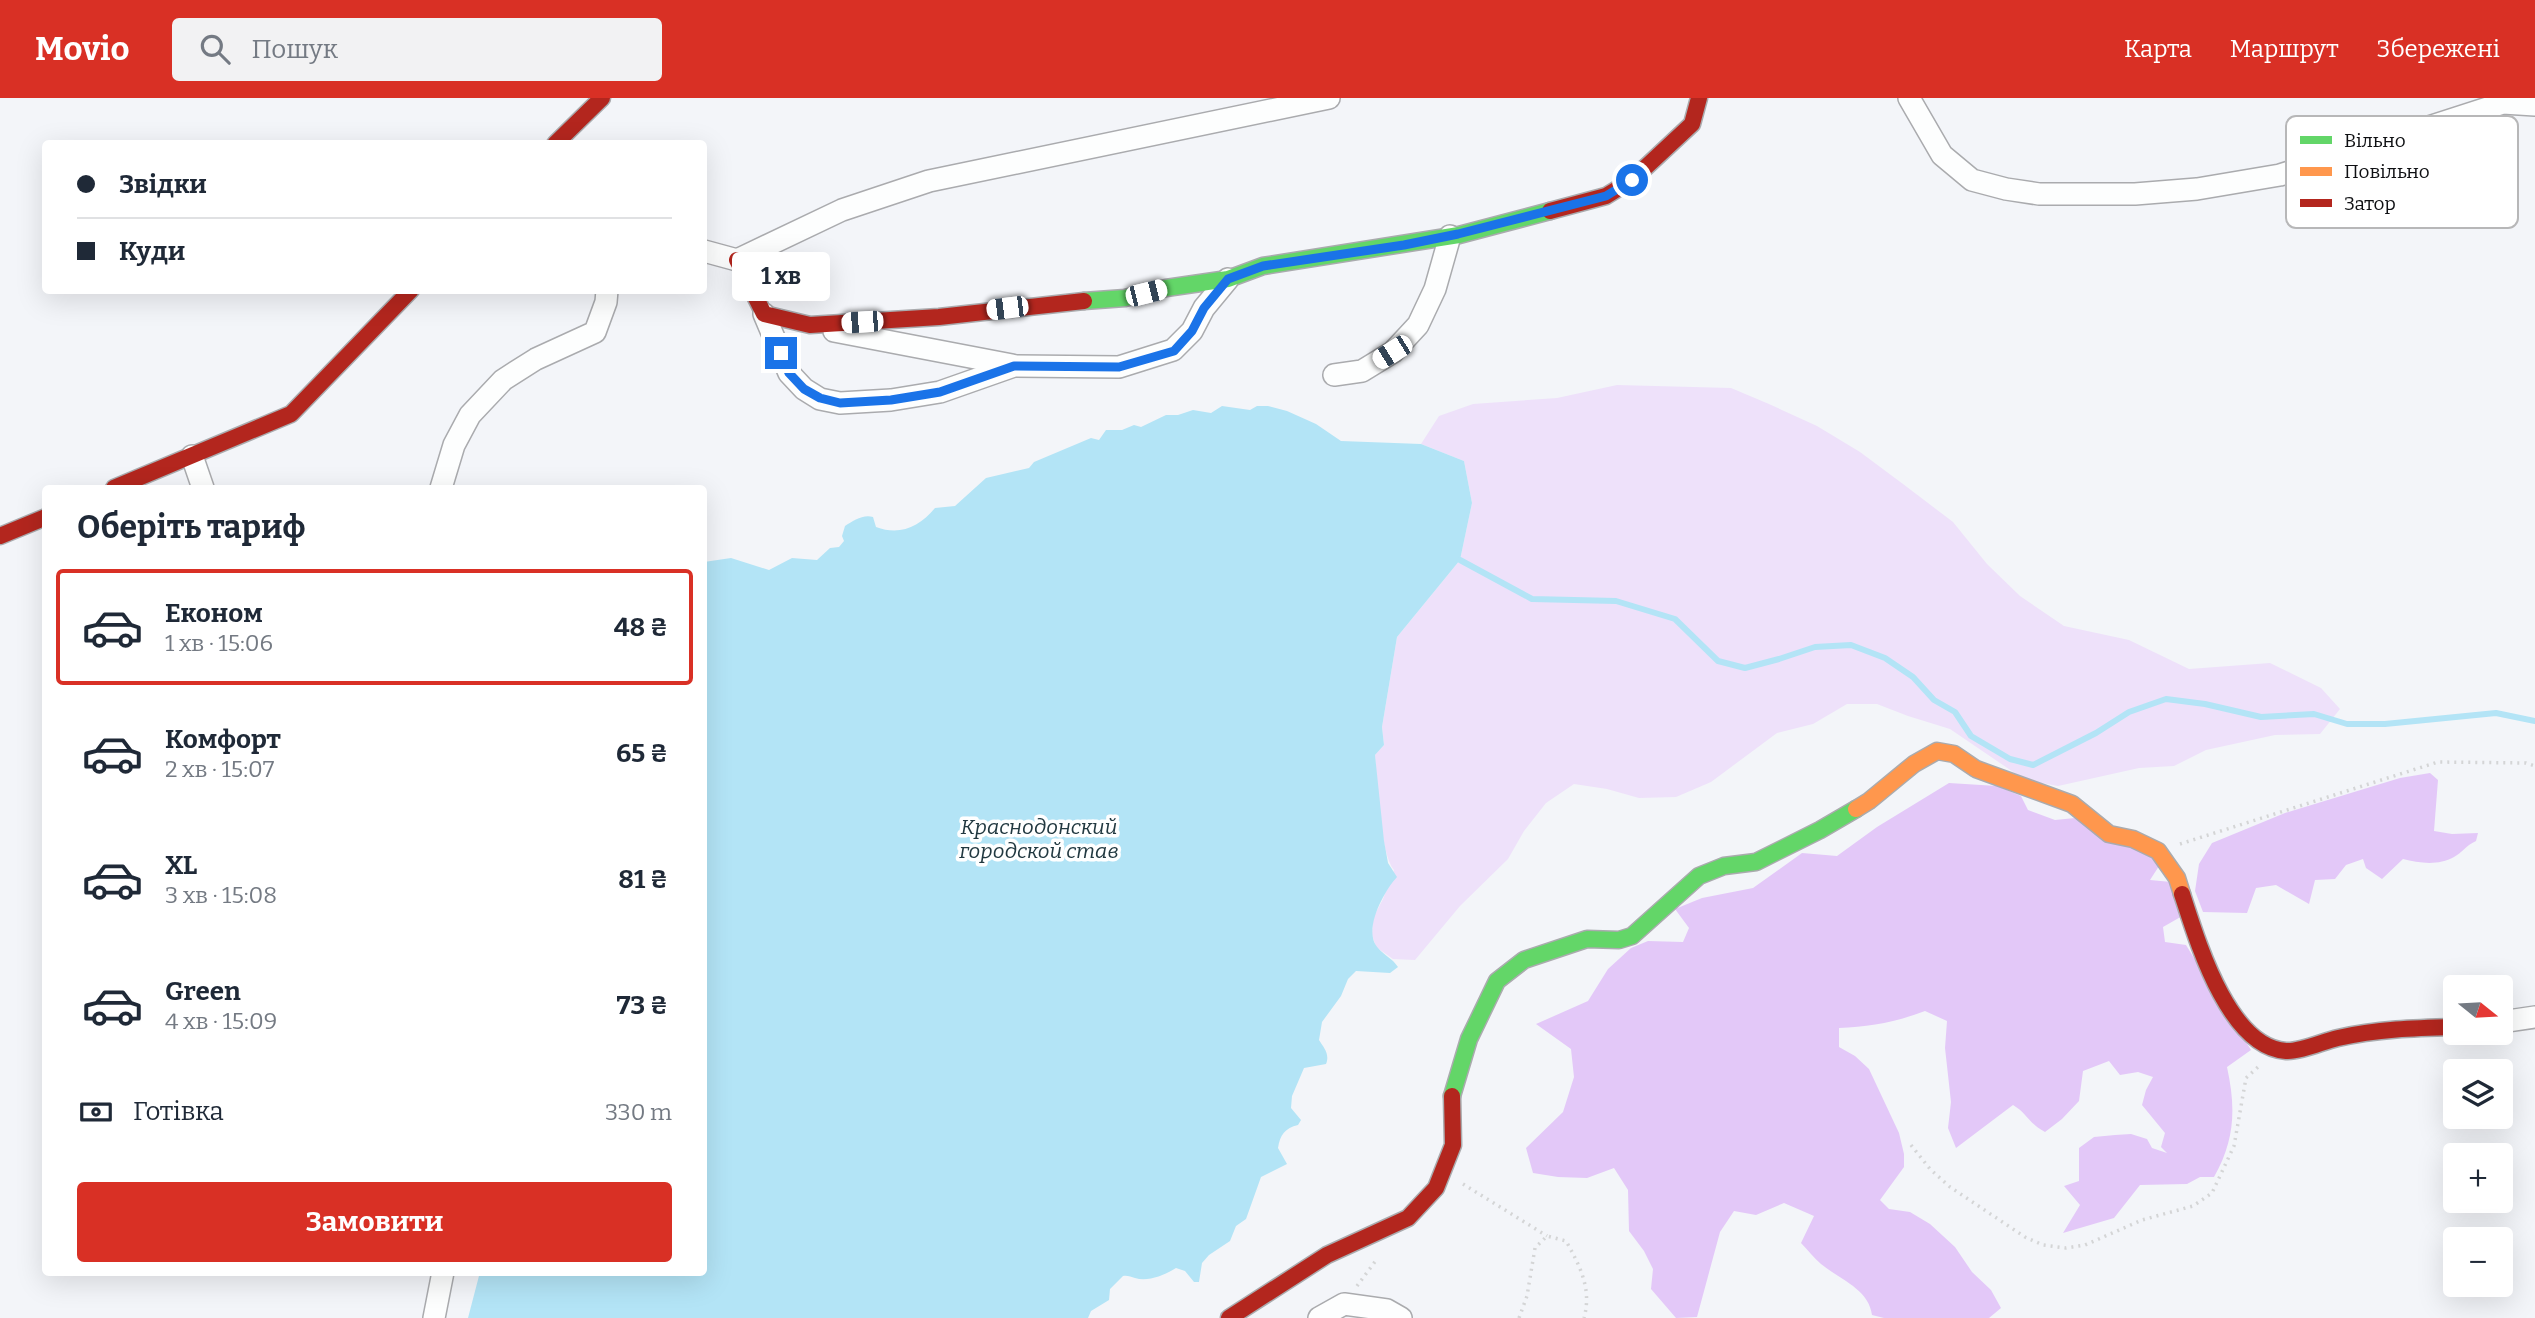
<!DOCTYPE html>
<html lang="uk">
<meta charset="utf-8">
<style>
body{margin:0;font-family:Bitter,serif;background:#f2f2f3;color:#1f2937;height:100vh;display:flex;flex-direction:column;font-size:26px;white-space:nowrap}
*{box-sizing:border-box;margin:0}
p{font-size:23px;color:#747a83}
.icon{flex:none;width:38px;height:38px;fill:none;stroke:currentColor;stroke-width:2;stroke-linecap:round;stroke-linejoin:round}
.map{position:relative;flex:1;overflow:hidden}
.side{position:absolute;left:42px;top:387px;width:665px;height:791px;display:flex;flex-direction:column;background:#fff;border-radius:7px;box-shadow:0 7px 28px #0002}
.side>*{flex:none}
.guide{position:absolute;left:42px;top:42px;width:665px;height:154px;border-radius:7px;box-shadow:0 7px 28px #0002;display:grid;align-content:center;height:154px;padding:0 35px;background:#fff}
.needle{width:46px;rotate:108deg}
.buttons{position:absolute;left:2443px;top:877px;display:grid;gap:14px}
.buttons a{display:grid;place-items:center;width:70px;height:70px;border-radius:7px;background:#fff;box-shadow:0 7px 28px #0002;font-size:35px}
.end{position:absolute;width:32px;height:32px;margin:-16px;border:9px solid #1a73e8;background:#fff;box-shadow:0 0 0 4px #fff}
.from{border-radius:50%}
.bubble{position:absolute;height:49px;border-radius:7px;background:#fff;box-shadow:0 7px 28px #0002;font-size:23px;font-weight:700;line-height:49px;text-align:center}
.car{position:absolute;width:21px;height:42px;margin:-21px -10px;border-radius:9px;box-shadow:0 0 5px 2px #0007;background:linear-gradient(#fff 24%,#345 0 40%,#fff 0 76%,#345 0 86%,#fff 0)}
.guide b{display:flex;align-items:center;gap:24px;height:66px;font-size:26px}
.guide b+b{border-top:2px solid #e0e1e3}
.guide i{width:18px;height:18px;background:#1f2937}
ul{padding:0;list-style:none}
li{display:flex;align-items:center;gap:21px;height:116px;margin:0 14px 10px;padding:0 21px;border:4px solid transparent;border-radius:7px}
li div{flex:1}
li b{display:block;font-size:26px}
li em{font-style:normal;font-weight:700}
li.selected{border-color:#d93025}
li>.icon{width:63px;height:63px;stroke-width:1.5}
h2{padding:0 35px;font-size:32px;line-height:84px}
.pay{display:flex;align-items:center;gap:18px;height:77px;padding:0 35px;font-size:26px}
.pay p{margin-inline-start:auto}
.cta{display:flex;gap:14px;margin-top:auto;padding:14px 35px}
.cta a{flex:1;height:80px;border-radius:7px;background:#d93025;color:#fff;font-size:28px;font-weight:700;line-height:80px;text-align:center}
header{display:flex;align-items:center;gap:42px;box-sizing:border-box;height:98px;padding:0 35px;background:#d93025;color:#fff}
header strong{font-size:33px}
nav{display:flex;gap:38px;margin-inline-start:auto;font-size:24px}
.search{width:490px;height:63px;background:#f2f2f3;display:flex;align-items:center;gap:18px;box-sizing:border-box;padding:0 24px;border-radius:7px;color:#747a83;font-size:26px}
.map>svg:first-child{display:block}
.green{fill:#eee1fa}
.forest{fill:#e3c8f8}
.water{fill:#b3e4f6}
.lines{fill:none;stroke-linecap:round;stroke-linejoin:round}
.stream{stroke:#b3e4f6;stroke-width:6}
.street-casing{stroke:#aaabae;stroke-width:24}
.fast-casing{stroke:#aaabae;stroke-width:19}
.slow-casing{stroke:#aaabae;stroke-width:19}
.jam-casing{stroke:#aaabae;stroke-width:19}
.path{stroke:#d4d5d6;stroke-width:3.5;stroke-dasharray:2 5;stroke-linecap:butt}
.street{stroke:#fdfefe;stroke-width:21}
.fast{stroke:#63d668;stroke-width:16}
.slow{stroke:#ff974d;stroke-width:16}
.jam{stroke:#b3261e;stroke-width:16}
.route{stroke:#1a73e8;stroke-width:9}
.labels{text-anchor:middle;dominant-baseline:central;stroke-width:7;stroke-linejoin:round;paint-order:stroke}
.water-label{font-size:21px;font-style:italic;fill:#223941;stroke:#fff}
.key{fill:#fff;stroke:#b7b7b8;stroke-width:2}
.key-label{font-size:19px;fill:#0f1013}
</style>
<header>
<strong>Movio</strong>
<div class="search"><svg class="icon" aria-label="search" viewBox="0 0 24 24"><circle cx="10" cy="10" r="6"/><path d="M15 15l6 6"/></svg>Пошук</div>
<nav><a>Карта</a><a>Маршрут</a><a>Збережені</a></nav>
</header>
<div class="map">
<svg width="2535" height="1220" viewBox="0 0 2535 1220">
<rect width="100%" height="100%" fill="#f3f5f9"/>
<!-- green -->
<path class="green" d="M 1617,287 L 1731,290 L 1769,306 L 1817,328 L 1860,354 L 1903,386 L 1953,424 L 1987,466 L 2020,498 L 2064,528 L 2129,542 L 2189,571 L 2270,565 L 2321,590 L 2340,611 L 2320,636 L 2275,637 L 2206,652 L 2174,668 L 2139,670 L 2058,688 L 2025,682 L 1950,631 L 1908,618 L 1877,606 L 1847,606 L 1813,626 L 1777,635 L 1711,684 L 1676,699 L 1639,700 L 1607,691 L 1574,686 L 1546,705 L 1524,733 L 1508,761 L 1460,808 L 1415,862 L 1393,861 L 1376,849 L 1372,837 L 1373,820 L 1383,801 L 1394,772 C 1380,756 1377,682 1375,657 L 1384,647 L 1382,629 L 1397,539 L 1460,462 L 1472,405 L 1464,363 L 1421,346 L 1439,318 L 1473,306 L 1557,300 Z"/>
<!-- forest -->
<g class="forest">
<path d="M 2430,675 L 2438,682 L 2434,733 L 2452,736 L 2478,735 L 2476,743 C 2465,748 2462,755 2454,759 C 2438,768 2419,765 2403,761 L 2382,781 L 2366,770 L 2363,761 L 2346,767 L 2335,781 L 2315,782 L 2309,806 L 2276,787 L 2256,790 L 2247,815 L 2203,814 L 2195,793 L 2199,766 L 2212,745 L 2285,715 L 2400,680 Z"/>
<path d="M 1949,685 L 1997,688 L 2021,698 L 2028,712 L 2055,722 L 2075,720 L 2161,765 L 2150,782 L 2171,784 L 2184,817 L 2163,829 L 2165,844 L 2186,847 L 2251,952 L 2227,969 C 2236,1010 2235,1042 2214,1079 L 2200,1079 L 2187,1086 L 2140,1087 L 2114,1120 L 2063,1135 L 2080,1107 L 2064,1088 L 2079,1083 L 2079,1050 L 2094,1039 L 2115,1037 L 2131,1036 L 2147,1041 L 2152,1050 L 2167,1055 L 2161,1049 L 2165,1035 L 2142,1007 L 2146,992 L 2153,979 L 2138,974 L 2120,977 L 2109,963 L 2083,973 L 2079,1003 L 2062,1021 L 2045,1034 C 2028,1025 2028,1016 2013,1007 L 1956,1050 L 1948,1030 L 1951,1004 L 1945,950 L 1947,923 L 1925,913 C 1896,924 1869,929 1839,930 L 1839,949 L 1855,958 L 1869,971 L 1899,1035 L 1904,1056 L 1904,1069 L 1880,1102 L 1889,1111 L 1910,1114 L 1930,1126 L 1955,1149 L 1972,1174 L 1991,1192 L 2001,1210 L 1989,1220 L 1884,1220 L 1872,1217 C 1869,1191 1839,1181 1821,1166 C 1814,1160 1808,1152 1801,1145 L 1814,1118 L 1784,1105 L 1756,1117 L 1734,1113 L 1720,1134 L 1697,1219 L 1676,1220 L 1651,1191 L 1653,1171 L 1644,1153 L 1629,1133 L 1628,1092 L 1614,1070 L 1587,1080 L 1558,1079 L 1533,1075 L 1526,1050 L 1563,1014 L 1574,979 L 1571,951 L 1536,926 L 1588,903 L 1608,871 L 1631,850 L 1648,843 L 1683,844 L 1689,830 L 1675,811 L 1702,800 L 1753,790 L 1802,755 L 1837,758 L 1877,729 Z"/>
</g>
<!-- water -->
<path class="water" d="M 1222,308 L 1250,312 L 1257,308 L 1268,308 L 1287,313 L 1316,326 L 1341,343 L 1421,346 L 1464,363 L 1472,405 L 1460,462 L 1397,539 L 1382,629 L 1384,647 L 1375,657 L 1384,743 L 1388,765 L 1397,779 C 1384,793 1362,833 1378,850 C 1385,858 1392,860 1398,869 L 1390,875 L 1356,873 L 1348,881 L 1341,898 L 1322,924 L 1319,942 C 1324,950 1330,956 1326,966 L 1304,970 L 1292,998 L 1291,1010 L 1301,1022 L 1298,1027 C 1285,1030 1280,1037 1278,1050 L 1287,1066 L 1261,1079 L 1246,1121 L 1236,1128 L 1230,1143 L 1209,1157 L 1202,1165 L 1199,1184 L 1194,1184 L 1185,1173 L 1176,1170 C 1165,1177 1148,1184 1135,1180 C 1131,1179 1127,1177 1123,1178 L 1110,1191 L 1109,1202 L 1091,1213 L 1088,1220 L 468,1220 L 480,1174 L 704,1174 L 704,464 L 731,460 L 769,472 L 792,460 L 817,462 L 830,450 L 839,449 L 844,443 L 842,438 L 845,428 C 853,423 863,416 873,419 L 876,429 C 900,438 919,429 935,410 L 955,408 L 986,380 L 1029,370 L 1034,364 L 1091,340 L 1099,342 L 1106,332 L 1122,332 L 1134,327 L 1141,329 L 1166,317 L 1178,317 L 1193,312 L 1211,315 Z"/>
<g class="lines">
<!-- stream -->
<path class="stream" d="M 1460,462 L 1532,501 L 1616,503 L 1675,521 L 1718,563 L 1745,570 L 1779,561 L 1815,549 L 1851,547 L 1885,560 L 1913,579 L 1934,602 L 1955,614 L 1971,638 L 2010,661 L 2033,667 L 2096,635 L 2129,614 L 2166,601 L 2205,606 L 2261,619 L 2314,616 L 2347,626 L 2385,626 L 2496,615 L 2535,623"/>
<!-- street casing -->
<g class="street-casing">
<g id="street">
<path d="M 1909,0 L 1942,57 L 1972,82 L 2006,91 L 2039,96 L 2135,96 L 2197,91 L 2280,77 L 2503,5 L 2535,7"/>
<path d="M 704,153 L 737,162 L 842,112 L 929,83 L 1329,0"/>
<path d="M 764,216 L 789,275 L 804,291 L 820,301 L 840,305 L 891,302 L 940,294 L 1014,268 L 1119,269 L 1173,252 L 1192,233 L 1204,210 L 1228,181"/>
<path d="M 834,233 L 1012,267"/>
<path d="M 1334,277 L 1362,273 L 1393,254 L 1418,227 L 1435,191 L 1450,138"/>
<path d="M 192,358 L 203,390"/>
<path d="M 441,390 L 454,347 L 470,317 L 503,282 L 536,261 L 595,234 L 606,204 L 607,192"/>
<path d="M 2501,924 L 2535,919"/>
<path d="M 434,1220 L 443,1174"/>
<path d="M 1319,1220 L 1344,1206 L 1387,1212 L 1401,1220"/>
</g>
</g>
<!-- fast casing -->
<g class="fast-casing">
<g id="fast">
<path d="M 1084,203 L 1125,200 L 1166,190 L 1228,181 L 1263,168 L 1459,137 L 1550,113"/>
<path d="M 1452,998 L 1469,941 L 1497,883 L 1524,862 L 1587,841 L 1619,842 L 1632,838 L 1699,778 L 1724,768 L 1756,764 L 1820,732 L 1856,711"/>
</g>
</g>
<!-- slow casing -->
<g class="slow-casing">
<path id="slow" d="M 1856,711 L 1869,703 L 1914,666 L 1937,653 L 1954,656 L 1976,671 L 2072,706 L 2109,736 L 2133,741 L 2158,753 L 2177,780 L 2182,796"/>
</g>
<!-- jam casing -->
<g class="jam-casing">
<g id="jam">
<path d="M 555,46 L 602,0"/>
<path d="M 1550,113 L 1606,98 L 1632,82 L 1692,26 L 1699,0"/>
<path d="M 737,162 L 764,216 L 810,227 L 939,219 L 1084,203"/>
<path d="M 114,390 L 291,316 L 411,192"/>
<path d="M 0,438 L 46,419"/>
<path d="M 2182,796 C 2197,842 2228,949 2286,953 C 2300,954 2324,943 2338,940 C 2377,931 2415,930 2455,929"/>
<path d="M 1229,1220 L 1327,1157 L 1408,1120 L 1436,1090 L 1453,1047 L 1452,998"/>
</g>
</g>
<!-- path -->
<g class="path">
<path d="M 2180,746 L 2438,664 L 2526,665 L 2535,668"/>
<path d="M 1911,1047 L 1930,1071 L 1950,1089 L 2025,1139 L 2043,1147 L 2066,1150 L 2085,1147 L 2142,1122 L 2193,1108 L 2212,1095 L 2234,1048 L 2246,980 L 2258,969"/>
<path d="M 1463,1086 L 1547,1138"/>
<path d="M 1357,1188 L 1377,1161"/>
<path d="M 1519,1220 L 1527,1198 L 1535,1150 L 1547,1138 L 1566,1143 C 1580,1168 1592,1191 1584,1220"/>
</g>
<!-- street -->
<use href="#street" class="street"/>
<!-- fast -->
<use href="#fast" class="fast"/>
<!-- slow -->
<use href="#slow" class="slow"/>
<!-- jam -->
<use href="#jam" class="jam"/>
</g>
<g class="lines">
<!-- route -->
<path class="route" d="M 781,255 L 789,275 L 804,291 L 820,300 L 840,305 L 891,302 L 940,294 L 1014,268 L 1119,269 L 1174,253 L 1192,233 L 1204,210 L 1228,181 L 1263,168 L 1404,147 L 1458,136 L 1606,98 L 1632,82"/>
</g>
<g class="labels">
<!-- water labels -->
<g class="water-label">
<text x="1039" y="729">Краснодонский<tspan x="1039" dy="24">городской став</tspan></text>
</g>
</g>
<!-- legend -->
<rect x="2286" y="18" width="232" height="112" rx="10" class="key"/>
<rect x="2300" y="38" width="32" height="8" fill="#63d668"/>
<rect x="2300" y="69" width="32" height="9" fill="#ff974d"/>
<rect x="2300" y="101" width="32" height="8" fill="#b3261e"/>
<g class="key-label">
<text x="2344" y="49">Вільно</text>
<text x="2344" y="80">Повільно</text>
<text x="2344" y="112">Затор</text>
</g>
</svg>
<div class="buttons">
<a><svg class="needle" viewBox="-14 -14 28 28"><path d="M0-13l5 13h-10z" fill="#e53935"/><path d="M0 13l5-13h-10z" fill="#747a83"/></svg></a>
<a><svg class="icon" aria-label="layers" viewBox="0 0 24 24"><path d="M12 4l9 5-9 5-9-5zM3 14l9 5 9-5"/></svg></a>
<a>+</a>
<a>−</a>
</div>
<i class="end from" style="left:1632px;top:82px"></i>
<i class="end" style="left:781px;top:255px"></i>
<div class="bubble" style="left:732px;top:154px;width:98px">1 хв</div>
<i class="car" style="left:1146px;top:195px;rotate:76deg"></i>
<i class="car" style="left:1007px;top:210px;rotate:263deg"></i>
<i class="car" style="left:862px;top:224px;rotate:266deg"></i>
<i class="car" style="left:1392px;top:254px;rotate:238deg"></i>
<div class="guide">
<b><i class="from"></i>Звідки</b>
<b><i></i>Куди</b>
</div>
<section class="side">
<h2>Оберіть тариф</h2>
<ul>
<li class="selected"><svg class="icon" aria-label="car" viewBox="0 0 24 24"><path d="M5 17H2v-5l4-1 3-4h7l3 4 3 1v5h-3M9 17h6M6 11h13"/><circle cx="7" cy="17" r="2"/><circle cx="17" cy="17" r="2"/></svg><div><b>Економ</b><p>1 хв · 15:06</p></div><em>48 ₴</em></li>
<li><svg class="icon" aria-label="car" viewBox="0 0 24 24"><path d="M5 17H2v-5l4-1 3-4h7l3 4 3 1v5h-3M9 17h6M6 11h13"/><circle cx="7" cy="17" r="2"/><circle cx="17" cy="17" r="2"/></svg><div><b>Комфорт</b><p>2 хв · 15:07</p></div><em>65 ₴</em></li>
<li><svg class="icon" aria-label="car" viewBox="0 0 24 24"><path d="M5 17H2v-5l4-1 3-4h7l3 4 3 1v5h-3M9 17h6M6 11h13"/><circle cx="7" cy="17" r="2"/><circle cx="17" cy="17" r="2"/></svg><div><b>XL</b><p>3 хв · 15:08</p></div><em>81 ₴</em></li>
<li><svg class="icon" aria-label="car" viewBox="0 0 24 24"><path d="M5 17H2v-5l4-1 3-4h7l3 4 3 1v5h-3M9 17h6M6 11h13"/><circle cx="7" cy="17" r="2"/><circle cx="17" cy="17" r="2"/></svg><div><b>Green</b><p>4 хв · 15:09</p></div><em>73 ₴</em></li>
</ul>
<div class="pay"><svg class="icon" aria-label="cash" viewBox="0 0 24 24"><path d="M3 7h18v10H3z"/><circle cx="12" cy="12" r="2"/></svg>Готівка<p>330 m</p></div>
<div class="cta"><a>Замовити</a></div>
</section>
</div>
